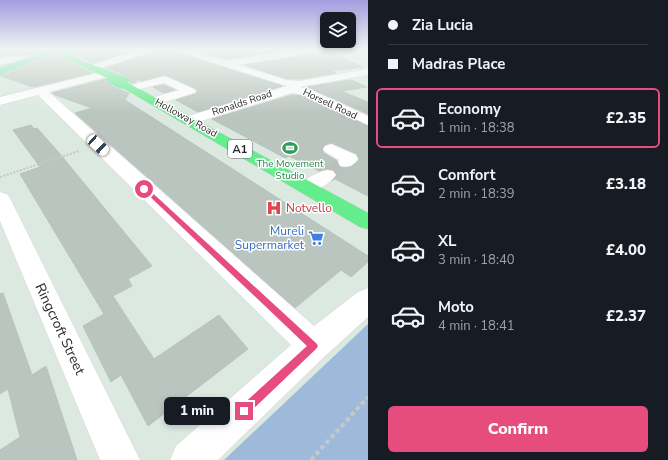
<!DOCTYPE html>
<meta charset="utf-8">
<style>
body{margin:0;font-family:"Nunito Sans",sans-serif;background:#242831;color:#f1f3f6;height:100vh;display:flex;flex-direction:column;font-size:15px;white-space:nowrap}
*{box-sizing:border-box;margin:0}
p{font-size:13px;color:#9ea1a6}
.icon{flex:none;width:22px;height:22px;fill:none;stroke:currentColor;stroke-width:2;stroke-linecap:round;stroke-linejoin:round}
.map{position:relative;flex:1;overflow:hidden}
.drawer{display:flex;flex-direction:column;background:#171b24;width:300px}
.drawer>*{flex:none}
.hud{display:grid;align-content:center;height:88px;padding:0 20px;background:#171b24}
.buttons{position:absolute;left:320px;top:12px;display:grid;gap:8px}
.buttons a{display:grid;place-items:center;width:36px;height:36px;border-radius:6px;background:#171b24;box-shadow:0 2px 6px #0003;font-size:20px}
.end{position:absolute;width:18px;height:18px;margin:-9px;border:5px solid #e64c7d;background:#fff;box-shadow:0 0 0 2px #fff}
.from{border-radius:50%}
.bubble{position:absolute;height:28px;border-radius:6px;background:#171b24;box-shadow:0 2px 6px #0003;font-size:13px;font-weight:800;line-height:28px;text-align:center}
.car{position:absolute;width:12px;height:24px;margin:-12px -6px;border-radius:5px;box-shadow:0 0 3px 1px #0007;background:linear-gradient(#fff 24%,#345 0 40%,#fff 0 76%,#345 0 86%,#fff 0)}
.hud b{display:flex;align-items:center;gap:14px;height:38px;font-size:15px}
.hud b+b{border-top:1px solid #363941}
.hud i{width:10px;height:10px;background:#f1f3f6}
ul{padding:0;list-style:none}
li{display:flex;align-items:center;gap:12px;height:60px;margin:0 8px 6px;padding:0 12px;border:2px solid transparent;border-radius:6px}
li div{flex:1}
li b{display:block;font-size:15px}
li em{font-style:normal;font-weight:800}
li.selected{border-color:#e64c7d}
li>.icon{width:36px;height:36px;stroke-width:1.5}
.button{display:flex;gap:8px;margin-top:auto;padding:8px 20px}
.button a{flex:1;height:46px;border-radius:6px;background:#e64c7d;color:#fff;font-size:16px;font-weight:800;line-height:46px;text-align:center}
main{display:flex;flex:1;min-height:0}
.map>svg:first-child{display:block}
.green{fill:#9dbada}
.building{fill:#bbc5bf;stroke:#b5c4bd;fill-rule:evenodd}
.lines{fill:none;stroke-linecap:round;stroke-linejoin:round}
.minor-tunnel{stroke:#b7c2bc;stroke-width:16;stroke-dasharray:16 8;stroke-linecap:butt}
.minor-casing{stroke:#e0d1d6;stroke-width:1}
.major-casing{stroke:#c7c7c7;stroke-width:1}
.highway-casing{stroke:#c7c7c7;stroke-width:1}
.path-far1{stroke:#c7c7c7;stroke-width:2;stroke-dasharray:2 1.5;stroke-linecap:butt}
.path{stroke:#c7c7c7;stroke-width:4;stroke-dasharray:4.5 3;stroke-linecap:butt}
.minor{fill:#fff;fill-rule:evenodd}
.major{fill:#69e1b5;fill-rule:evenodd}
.highway{fill:#63ed8c;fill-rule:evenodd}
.route{fill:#e64c7d}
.labels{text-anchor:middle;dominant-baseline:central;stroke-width:3;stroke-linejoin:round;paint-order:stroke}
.far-street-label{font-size:10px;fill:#282828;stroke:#fff}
.far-leisure-label{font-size:10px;fill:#27864d;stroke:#fff}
.shield{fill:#fff;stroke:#686868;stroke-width:1}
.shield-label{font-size:11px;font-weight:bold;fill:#282828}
.health-label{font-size:12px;fill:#be3a42;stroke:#fff;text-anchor:start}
.shop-label{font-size:12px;fill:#366cbe;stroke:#fff;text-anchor:end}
.near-street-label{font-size:14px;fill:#282828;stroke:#fff}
</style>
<main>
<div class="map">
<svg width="368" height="460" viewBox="0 0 368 460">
<rect width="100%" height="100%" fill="#dbe9e1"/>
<!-- green -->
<path class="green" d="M 368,324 L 368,460 L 224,460 Z"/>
<!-- building -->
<g class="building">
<path d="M 0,50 L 42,50 L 33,54 L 0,56 Z"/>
<path d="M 64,50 L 134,50 L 93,63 Z"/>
<path d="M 153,50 L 176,50 L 178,53 L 282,86 L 198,112 L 176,100 L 195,94 L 198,91 L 195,88 L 165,75 L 141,81 L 138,79 L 136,82 L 132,83 L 130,82 L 131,79 L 129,77 L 106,68 L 151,53 Z"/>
<path d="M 196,50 L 284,50 L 227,59 Z"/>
<path d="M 318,50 L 323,50 L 363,67 L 331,71 L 336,73 L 300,79 L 287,79 L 245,65 L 313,54 Z"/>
<path d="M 56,54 L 58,57 L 92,73 L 33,87 L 1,76 Z"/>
<path d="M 106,79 L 113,87 L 129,93 L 125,100 L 368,256 L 368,262 L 351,277 L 341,270 L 295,308 L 75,113 L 92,108 L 55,95 L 52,93 Z"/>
<path d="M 351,80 L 367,87 L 341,91 L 368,102 L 368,114 L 307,87 Z"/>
<path d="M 164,85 L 175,90 L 163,93 L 153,87 Z"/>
<path d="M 292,95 L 304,96 L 368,126 L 368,196 L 335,179 L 338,175 L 333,170 L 327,169 L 319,171 L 289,156 L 285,158 L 212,119 ZM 332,143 L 357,154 L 359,160 L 351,167 L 340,167 L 337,161 L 324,153 L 322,150 L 325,145 Z"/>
<path d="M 31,125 L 34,129 L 37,128 L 60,154 L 152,266 L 128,279 L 132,286 L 113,296 L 154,359 L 219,315 L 248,349 L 148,426 L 121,375 L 111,382 L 83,326 L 104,314 L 20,174 L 40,167 L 13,130 Z"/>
<path d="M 3,293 L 32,375 L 46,366 L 77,460 L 0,460 L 0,450 L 20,437 L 8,389 L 0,394 L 0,294 Z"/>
</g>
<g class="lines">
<!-- minor-tunnel -->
<path class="minor-tunnel" d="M 327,175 L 346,162"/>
<!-- minor casing -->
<g class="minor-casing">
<g id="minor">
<path d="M 139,50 L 152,50 L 151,52 L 98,69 L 95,70 L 90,67 L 92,65 Z"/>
<path d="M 177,50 L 190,50 L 227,61 L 294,50 L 317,50 L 313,53 L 238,65 L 287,80 L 300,81 L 368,69 L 368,75 L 300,87 L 311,90 L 368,116 L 368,125 L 304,95 L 292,93 L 195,123 L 190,124 L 185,123 L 183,120 L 185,117 L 287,86 L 178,52 Z"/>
<path d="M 33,55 L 38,58 L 36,60 L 0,64 L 0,58 Z"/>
<path d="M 106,71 L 111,74 L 110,76 L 49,92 L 314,326 L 358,292 L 368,288 L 368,317 L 324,357 L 218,460 L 170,460 L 176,446 L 291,345 L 38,95 L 0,105 L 0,97 Z"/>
<path d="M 165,76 L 194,89 L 196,91 L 194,93 L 155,105 L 151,104 L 149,101 L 151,98 L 179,90 L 164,83 L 132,91 L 128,90 L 126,88 L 128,86 Z"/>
<path d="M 331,144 L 356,155 L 358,159 C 353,166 348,168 340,166 L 338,162 L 339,160 L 325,152 L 323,149 L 325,146 Z"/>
<path d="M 327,170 L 333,171 L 336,175 C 329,185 313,194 301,191 L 299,187 C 304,179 317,172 327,170 Z"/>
<path d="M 0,192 L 7,194 L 10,198 L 140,460 L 100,460 L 0,221 Z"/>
</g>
</g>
<!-- major casing -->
<g class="major-casing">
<path id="major" d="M 46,50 L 61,50 L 0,75 L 0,68 Z"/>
</g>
<!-- highway casing -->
<g class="highway-casing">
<path id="highway" d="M 55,50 C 67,50 75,59 87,63 C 101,67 114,74 129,78 L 130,80 L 128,83 L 368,213 L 368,229 L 360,227 L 125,89 C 118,88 109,85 107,78 L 59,56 Z"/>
</g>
<!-- path-far1 -->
<path class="path-far1" d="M 0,177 L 79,151"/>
<!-- path -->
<path class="path" d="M 311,460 L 368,397"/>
<!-- minor -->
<use href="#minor" class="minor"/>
<!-- major -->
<use href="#major" class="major"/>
<!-- highway -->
<use href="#highway" class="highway"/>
</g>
<!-- sky -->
<linearGradient id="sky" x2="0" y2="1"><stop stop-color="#a59ce0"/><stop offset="0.43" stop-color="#eff5f2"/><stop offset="1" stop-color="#eff5f2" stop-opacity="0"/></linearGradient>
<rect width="368" height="115" fill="url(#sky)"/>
<!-- route -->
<path class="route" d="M 143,187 L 146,187 L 316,343 L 318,346 L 316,349 L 248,414 L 244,416 L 240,414 L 239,411 L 240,407 L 307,346 L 143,190 Z"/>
<!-- icons -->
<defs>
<g id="stadium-bare" transform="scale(1.2)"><path d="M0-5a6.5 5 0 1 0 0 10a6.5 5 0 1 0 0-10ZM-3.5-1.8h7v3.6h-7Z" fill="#2e9e5b" stroke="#fff" stroke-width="2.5" paint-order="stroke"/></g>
<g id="hospital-bare" transform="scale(1.2)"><path d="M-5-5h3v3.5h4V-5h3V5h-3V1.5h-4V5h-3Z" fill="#e0444e" stroke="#fff" stroke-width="2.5" paint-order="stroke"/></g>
<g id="supermarket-bare" transform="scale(1.2)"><path d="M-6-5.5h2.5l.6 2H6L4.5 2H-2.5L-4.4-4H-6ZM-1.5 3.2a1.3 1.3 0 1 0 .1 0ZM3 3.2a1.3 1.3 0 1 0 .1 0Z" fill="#3f7fe0" stroke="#fff" stroke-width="2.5" paint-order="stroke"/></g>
</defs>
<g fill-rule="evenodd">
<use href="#stadium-bare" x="290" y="148"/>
<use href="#hospital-bare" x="274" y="208"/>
<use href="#supermarket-bare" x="316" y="238"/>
</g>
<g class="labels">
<!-- far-street labels -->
<g class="far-street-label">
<text transform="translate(242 103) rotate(-18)">Ronalds Road</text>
<text transform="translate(330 104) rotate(25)">Horsell Road</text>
<text transform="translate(186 118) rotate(29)">Holloway Road</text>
</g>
<!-- far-leisure labels -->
<g class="far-leisure-label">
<text x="290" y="164">The Movement<tspan x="290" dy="12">Studio</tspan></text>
</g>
<!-- shield labels -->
<rect class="shield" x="228" y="140" width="24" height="18" rx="3"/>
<g class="shield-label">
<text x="240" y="149">A1</text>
</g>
<!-- health labels -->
<g class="health-label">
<text x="286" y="208">Notvello</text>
</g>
<!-- shop labels -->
<g class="shop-label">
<text x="304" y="231">Mureli<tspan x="304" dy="14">Supermarket</tspan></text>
</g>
<!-- near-street labels -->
<g class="near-street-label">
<text transform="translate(60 329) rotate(65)">Ringcroft Street</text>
</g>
</g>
</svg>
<div class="buttons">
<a><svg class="icon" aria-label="layers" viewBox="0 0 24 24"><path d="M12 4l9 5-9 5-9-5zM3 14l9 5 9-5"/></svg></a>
</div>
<i class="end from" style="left:144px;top:189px"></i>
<i class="end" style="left:244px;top:411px"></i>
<div class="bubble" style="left:164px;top:397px;width:66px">1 min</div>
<i class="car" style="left:98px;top:145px;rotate:133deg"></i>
</div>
<section class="drawer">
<div class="hud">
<b><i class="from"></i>Zia Lucia</b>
<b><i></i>Madras Place</b>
</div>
<ul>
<li class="selected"><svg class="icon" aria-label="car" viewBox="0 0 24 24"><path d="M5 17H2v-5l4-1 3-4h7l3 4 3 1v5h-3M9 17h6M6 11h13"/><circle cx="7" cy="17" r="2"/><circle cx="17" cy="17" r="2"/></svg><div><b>Economy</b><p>1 min · 18:38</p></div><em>£2.35</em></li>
<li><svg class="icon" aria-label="car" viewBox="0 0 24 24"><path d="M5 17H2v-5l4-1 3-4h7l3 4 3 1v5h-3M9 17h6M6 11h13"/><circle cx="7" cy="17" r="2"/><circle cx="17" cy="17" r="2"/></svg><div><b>Comfort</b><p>2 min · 18:39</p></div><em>£3.18</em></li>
<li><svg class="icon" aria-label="car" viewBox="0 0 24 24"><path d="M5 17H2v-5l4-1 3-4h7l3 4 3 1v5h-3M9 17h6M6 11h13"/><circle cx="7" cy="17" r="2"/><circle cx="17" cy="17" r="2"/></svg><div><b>XL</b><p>3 min · 18:40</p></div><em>£4.00</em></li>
<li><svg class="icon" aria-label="car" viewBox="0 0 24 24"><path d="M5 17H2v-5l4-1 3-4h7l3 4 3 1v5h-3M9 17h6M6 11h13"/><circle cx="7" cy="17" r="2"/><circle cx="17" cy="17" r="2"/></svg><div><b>Moto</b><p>4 min · 18:41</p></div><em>£2.37</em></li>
</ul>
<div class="button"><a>Confirm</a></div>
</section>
</main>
